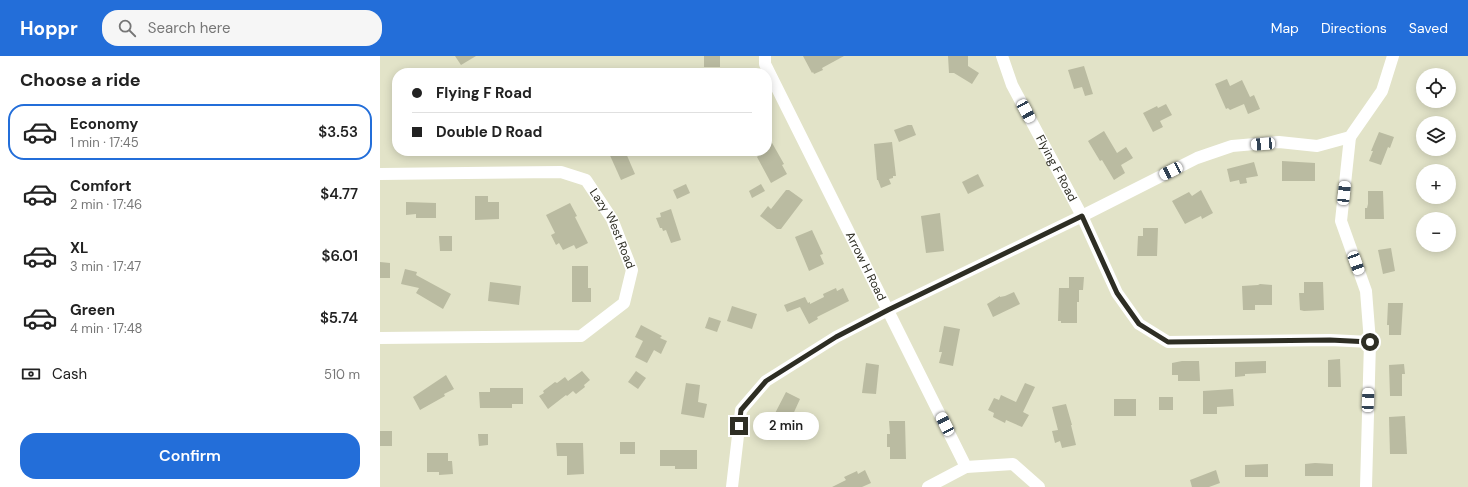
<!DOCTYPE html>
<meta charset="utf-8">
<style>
body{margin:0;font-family:"DM Sans",sans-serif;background:#f6f6f6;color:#222;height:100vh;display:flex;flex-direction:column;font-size:15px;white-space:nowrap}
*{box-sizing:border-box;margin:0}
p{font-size:13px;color:#767676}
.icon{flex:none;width:22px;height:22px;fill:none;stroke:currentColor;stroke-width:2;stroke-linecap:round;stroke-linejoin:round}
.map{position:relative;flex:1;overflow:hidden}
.sheet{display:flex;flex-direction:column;background:#fff;width:380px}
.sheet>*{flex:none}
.top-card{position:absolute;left:12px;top:12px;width:380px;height:88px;border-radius:16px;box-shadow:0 2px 10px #0003;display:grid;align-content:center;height:88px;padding:0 20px;background:#fff}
.controls{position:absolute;left:1036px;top:12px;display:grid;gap:8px}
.controls a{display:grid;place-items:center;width:40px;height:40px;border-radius:50%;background:#fff;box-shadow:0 2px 10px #0003;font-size:20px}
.end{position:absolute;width:18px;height:18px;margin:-9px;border:5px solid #2e2e24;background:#fff;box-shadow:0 0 0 2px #fff}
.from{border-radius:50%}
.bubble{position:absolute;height:28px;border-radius:14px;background:#fff;box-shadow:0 2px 10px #0003;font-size:13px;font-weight:600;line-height:28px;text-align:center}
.car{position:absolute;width:12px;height:24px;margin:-12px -6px;border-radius:5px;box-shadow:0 0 3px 1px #0007;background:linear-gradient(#fff 24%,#345 0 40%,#fff 0 76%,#345 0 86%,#fff 0)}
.top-card b{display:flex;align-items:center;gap:14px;height:38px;font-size:15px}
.top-card b+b{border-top:1px solid #e0e0e0}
.top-card i{width:10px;height:10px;background:#222}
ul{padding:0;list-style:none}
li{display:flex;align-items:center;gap:12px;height:56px;margin:0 8px 6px;padding:0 12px;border:2px solid transparent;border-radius:16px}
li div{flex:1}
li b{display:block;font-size:15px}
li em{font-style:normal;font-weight:600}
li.active{border-color:#236ed9}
li>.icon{width:36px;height:36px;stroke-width:1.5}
h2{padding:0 20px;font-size:18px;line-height:48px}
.pay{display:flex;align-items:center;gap:10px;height:44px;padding:0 20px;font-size:15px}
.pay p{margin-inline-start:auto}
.button{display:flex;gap:8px;margin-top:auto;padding:8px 20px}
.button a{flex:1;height:46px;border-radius:16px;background:#236ed9;color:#fff;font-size:16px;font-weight:600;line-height:46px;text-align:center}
header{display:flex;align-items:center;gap:24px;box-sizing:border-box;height:56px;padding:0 20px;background:#236ed9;color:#fff}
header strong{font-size:19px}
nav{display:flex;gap:22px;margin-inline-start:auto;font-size:14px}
.search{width:280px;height:36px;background:#f6f6f6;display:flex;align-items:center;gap:10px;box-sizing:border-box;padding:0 14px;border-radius:16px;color:#767676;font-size:15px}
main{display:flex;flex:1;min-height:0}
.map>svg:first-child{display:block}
.building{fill:#babba1}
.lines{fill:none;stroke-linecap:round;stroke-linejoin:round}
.minor{stroke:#fff;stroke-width:12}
.route{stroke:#2e2e24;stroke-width:5}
.labels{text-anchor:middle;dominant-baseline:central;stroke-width:3;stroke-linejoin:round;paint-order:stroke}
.street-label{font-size:12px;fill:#2e2e24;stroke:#eff0d5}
</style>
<header>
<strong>Hoppr</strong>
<div class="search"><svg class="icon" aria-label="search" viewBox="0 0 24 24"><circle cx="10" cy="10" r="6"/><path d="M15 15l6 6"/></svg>Search here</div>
<nav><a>Map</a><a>Directions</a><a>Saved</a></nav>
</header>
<main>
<section class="sheet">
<h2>Choose a ride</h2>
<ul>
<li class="active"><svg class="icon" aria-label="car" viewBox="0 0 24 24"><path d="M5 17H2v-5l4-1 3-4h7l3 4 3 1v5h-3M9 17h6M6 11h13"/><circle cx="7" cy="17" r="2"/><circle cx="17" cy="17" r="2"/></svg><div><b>Economy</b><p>1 min · 17:45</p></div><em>$3.53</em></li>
<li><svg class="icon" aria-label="car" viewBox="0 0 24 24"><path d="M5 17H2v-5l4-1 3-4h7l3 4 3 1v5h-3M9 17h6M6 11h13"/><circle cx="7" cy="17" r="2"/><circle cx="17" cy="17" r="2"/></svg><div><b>Comfort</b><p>2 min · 17:46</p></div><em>$4.77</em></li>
<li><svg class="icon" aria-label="car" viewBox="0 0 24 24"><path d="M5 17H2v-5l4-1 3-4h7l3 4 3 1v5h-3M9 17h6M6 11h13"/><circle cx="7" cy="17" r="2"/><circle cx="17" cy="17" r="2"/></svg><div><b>XL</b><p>3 min · 17:47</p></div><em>$6.01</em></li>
<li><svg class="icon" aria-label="car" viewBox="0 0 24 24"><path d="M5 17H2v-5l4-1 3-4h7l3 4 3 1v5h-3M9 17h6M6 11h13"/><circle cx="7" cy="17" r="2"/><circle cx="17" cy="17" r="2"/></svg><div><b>Green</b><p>4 min · 17:48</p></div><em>$5.74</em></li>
</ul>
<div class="pay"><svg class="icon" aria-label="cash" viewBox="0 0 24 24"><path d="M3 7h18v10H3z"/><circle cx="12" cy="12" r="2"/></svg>Cash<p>510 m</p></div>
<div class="button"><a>Confirm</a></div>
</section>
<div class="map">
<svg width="1088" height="431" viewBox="0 0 1088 431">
<rect width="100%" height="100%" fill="#e2e3c8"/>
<!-- building -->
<g class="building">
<path d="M 75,0 L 96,0 L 81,9 Z"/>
<rect x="324" y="0" width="16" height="11"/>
<path d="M 423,0 L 464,0 L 442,12 L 443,14 L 434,18 L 433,16 L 432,17 Z"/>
<path d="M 568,0 L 588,0 L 588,10 L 599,17 L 592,28 L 574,17 L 569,17 Z"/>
<path d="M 704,10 L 713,38 L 705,40 L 702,31 L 694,33 L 688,14 Z"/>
<path d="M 847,23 L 850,30 L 862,24 L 870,41 L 874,39 L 880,53 L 868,58 L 864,48 L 850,54 L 848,52 L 846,53 L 835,28 Z"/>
<path d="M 786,48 L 792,59 L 780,65 L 783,71 L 773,76 L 763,57 L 777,50 L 778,52 Z"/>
<path d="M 528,69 L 532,69 L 536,79 L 519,86 L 514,74 Z"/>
<path d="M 724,75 L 737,97 L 746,91 L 753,102 L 741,109 L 745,117 L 734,124 L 722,104 L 720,105 L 708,85 Z"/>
<path d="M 999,76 L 1014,81 L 1010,92 L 1008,91 L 1001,109 L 989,105 L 993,95 L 991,95 Z"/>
<path d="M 387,78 L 404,108 L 402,109 L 407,118 L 391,127 L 377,101 L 379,99 L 377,95 L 387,95 Z"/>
<path d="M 512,86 L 516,120 L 513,120 L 513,122 L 509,123 L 511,128 L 501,132 L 498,124 L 497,124 L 494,88 Z"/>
<path d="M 228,95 L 245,95 L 255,118 L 241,124 Z"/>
<path d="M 902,105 L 935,107 L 935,125 L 902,125 Z"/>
<path d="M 874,106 L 878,120 L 866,122 L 867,127 L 860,128 L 859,124 L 850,126 L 847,113 Z"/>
<path d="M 598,118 L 604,130 L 588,138 L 582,126 Z"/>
<path d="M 306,128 L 310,137 L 297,143 L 293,134 Z"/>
<path d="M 381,128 L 385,135 L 372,142 L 369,135 Z"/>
<path d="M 406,134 L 409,134 L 423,144 L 401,173 L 397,173 L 380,160 L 388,150 L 391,153 Z"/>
<path d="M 821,134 L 833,157 L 822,163 L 821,160 L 805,168 L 792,145 L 809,136 L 812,140 Z"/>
<path d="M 988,135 L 1003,135 L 1004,163 L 985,163 L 985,152 L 987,152 L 988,148 Z"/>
<path d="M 95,140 L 108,140 L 108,146 L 119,146 L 119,163 L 95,164 Z"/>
<path d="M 26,146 L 56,147 L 56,162 L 36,162 L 36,158 L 26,159 Z"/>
<path d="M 190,147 L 197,160 L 195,161 L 208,187 L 196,193 L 194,189 L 183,194 L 179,187 L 176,189 L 171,179 L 175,177 L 166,159 Z"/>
<path d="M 291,153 L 301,184 L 291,187 L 286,174 L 283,175 L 282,172 L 280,172 L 276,162 L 281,161 L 280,157 Z"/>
<path d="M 560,157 L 564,195 L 546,197 L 541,160 Z"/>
<path d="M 763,172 L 778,172 L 777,200 L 757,200 L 758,180 L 763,180 Z"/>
<path d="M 432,174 L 443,198 L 440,199 L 444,208 L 429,215 L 415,181 Z"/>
<path d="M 59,180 L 72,180 L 72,195 L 60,195 Z"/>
<path d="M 1011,192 L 1015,215 L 1003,218 L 998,194 Z"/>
<path d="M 0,206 L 10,207 L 10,222 L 0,222 Z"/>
<path d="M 192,210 L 208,210 L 208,232 L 211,232 L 211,246 L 192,246 Z"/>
<path d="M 25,213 L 37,216 L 36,219 L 71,238 L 63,253 L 36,237 L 39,232 L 21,228 Z"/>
<path d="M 689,221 L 704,221 L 703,234 L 699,234 L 699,246 L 697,246 L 697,267 L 681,267 L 681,265 L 678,265 L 679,232 L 689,232 Z"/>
<path d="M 110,226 L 141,230 L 139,249 L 108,245 Z"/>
<path d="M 924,226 L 943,226 L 944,254 L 924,255 L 920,254 L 919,237 L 924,237 Z"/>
<path d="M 880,228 L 892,229 L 892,249 L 875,249 L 875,254 L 863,254 L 862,230 L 878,229 Z"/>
<path d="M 456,232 L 457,235 L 463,232 L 469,245 L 437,261 L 438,263 L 429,268 L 420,251 L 407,256 L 404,249 L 425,241 L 428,247 L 430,246 L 430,248 L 444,241 L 443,238 Z"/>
<path d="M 634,236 L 640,248 L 613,261 L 607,248 L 620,240 L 620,241 L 625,240 Z"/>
<path d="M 1008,247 L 1023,247 L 1021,279 L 1009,279 L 1009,269 L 1007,269 Z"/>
<path d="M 352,250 L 377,258 L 372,273 L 347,265 Z"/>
<path d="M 329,261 L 341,265 L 337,276 L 325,272 Z"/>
<path d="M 261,269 L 282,280 L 280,282 L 287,285 L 281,298 L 274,294 L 267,307 L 255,301 L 263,285 L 255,281 Z"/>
<path d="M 564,270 L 580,273 L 573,310 L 559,307 L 562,296 L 559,296 Z"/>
<path d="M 960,303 L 961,331 L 948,331 L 948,304 Z"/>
<path d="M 802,305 L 819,305 L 820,325 L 798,325 L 798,319 L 792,319 L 792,307 Z"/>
<path d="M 886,305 L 886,317 L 865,318 L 865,320 L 855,321 L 855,306 Z"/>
<path d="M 486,307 L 499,309 L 496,338 L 482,337 Z"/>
<path d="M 1024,308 L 1025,318 L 1022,318 L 1022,340 L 1010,340 L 1009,309 Z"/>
<path d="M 202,315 L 210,324 L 204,329 L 205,331 L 196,338 L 193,335 L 187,340 L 186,339 L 168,353 L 159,340 L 164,337 L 163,335 L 175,326 L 177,327 L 185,321 L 188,325 Z"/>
<path d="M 256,315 L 266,322 L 258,333 L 248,326 Z"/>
<path d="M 66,319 L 74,333 L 64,338 L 65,340 L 40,354 L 33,341 Z"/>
<path d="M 306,327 L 320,329 L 318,346 L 327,348 L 324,362 L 301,358 Z"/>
<path d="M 645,327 L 655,331 L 643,356 L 649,359 L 642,371 L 626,364 L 625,367 L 613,361 L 614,357 L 608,354 L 614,342 L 619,344 L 621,339 L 636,346 Z"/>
<path d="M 110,332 L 143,332 L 143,348 L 132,348 L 132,352 L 100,352 L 99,336 L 110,336 Z"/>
<path d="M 853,333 L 854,350 L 837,351 L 837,358 L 823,358 L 823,335 Z"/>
<path d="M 406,336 L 420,343 L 410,365 L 408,365 L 402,376 L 389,369 Z"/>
<rect x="779" y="341" width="14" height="13"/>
<rect x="734" y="343" width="22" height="17"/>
<path d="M 686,348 L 692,369 L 691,369 L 696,389 L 682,392 L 680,385 L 675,387 L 672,375 L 678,374 L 672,351 Z"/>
<path d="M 1025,360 L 1027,398 L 1010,398 L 1009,361 Z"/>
<path d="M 509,365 L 525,365 L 526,403 L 510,403 L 510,391 L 507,391 L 507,378 L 510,378 Z"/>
<rect x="0" y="375" width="12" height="15"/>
<path d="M 98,378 L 108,378 L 108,389 L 99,390 Z"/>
<rect x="240" y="386" width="15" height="12"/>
<path d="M 176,387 L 203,387 L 204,418 L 187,419 L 187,400 L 177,400 Z"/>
<path d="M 280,394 L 317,394 L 317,413 L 295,413 L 295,410 L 280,410 Z"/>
<path d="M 47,397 L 68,397 L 68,405 L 72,405 L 73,418 L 59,419 L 59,416 L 47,416 Z"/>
<path d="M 935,407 L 953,408 L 953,420 L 925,420 L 925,408 Z"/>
<path d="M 888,408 L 888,421 L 865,421 L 865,409 Z"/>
<path d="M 485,414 L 491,427 L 482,431 L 452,431 L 466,424 L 464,421 L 477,415 L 478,418 Z"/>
<path d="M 836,414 L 840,427 L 829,431 L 812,431 L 810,424 Z"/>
</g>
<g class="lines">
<!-- minor -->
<g class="minor">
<path id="s1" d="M 385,0 L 385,8 L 586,411 L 633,408 L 659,431"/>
<path id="s2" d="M 622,0 L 632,29 L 702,160 L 737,237 L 759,268 L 788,286 L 950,284 L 990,286"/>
<path d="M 970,81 L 961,165 L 986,235 L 990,286 L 986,431"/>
<path id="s3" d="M 0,118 L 181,116 L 206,124 L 232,163 L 252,214 L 244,247 L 201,280 L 0,282"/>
<path d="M 352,431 L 361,354 L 386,325 L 456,281 L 508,254 L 702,160 L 817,102 L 852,90 L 899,86 L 937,90 L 970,81 L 1002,35 L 1013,0"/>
<path d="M 548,431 L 586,411"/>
</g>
</g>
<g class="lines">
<!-- route -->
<path class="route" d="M 359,370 L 361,354 L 386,325 L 456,281 L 508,254 L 702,160 L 737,237 L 759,268 L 788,286 L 950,284 L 990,286"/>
</g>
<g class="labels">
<!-- street labels -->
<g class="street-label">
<text stroke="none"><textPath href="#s2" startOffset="125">Flying F Road</textPath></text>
<text stroke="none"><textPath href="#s3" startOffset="263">Lazy West Road</textPath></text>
<text stroke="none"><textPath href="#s1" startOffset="234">Arrow H Road</textPath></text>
</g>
</g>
</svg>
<div class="controls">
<a><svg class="icon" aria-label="locate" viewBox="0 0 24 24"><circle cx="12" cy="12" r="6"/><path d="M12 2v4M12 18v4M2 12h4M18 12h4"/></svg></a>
<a><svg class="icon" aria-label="layers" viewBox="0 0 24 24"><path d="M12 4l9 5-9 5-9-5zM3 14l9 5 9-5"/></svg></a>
<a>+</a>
<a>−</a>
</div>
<i class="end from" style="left:990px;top:286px"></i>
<i class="end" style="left:359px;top:370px"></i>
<div class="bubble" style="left:373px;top:356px;width:66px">2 min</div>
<i class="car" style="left:646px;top:55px;rotate:152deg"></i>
<i class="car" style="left:883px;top:88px;rotate:266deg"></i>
<i class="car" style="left:791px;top:115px;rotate:243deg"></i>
<i class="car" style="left:964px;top:137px;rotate:6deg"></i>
<i class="car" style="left:976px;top:207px;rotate:160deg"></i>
<i class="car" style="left:988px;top:344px;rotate:2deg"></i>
<i class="car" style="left:565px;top:368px;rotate:333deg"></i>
<div class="top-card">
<b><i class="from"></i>Flying F Road</b>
<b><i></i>Double D Road</b>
</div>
</div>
</main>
